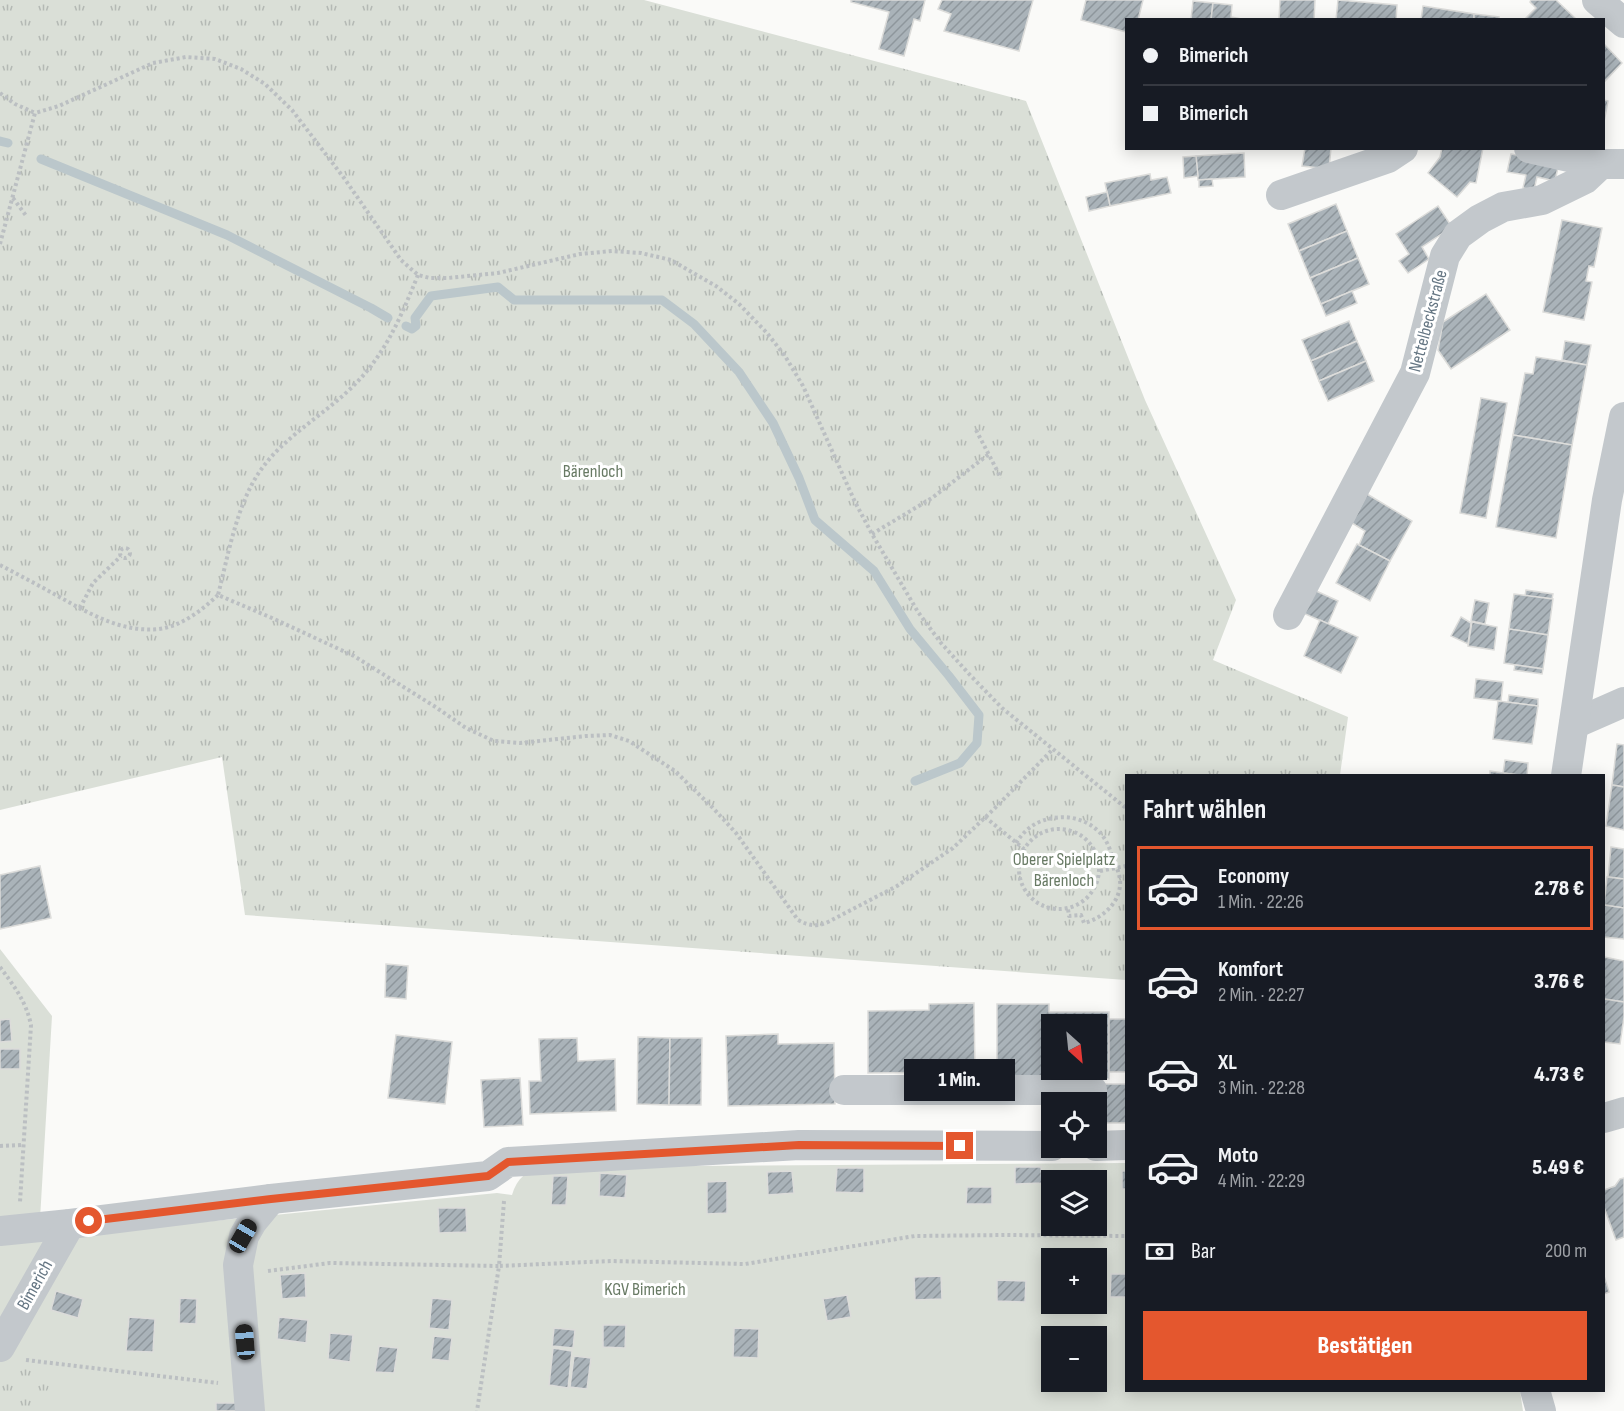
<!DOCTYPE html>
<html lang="de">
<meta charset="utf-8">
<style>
body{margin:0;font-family:"Sofia Sans Condensed",sans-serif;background:#242831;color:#f1f3f6;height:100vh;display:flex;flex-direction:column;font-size:22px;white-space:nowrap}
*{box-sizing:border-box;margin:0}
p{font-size:20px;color:#9ea1a6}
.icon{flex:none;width:33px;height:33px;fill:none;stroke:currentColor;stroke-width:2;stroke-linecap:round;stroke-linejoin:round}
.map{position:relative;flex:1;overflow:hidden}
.side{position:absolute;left:1125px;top:774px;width:480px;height:618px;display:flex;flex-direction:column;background:#171b24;border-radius:0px;box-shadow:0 3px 15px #0003}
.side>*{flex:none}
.top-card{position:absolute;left:1125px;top:18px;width:480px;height:132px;border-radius:0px;box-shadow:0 3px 15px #0003;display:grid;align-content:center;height:132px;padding:0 18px;background:#171b24}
.needle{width:39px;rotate:153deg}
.tools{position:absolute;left:1041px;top:1014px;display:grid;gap:12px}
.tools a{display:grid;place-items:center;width:66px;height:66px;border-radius:0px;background:#171b24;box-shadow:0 3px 15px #0003;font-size:30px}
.end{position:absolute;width:27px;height:27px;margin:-14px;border:8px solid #e4572e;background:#fff;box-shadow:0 0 0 3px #fff}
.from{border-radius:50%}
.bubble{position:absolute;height:42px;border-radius:0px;background:#171b24;box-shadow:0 3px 15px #0003;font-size:20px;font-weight:800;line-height:42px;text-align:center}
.car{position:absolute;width:18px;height:36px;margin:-18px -9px;border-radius:8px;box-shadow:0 0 4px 2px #0007;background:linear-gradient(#222 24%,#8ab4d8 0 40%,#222 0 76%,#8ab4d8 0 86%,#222 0)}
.top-card b{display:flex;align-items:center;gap:21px;height:57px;font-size:22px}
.top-card b+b{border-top:2px solid #363941}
.top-card i{width:15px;height:15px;background:#f1f3f6}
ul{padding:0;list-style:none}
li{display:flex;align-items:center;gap:18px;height:84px;margin:0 12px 9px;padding:0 6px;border:3px solid transparent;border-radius:0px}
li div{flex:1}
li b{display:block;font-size:22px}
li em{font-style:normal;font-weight:800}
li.selected{border-color:#e4572e}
li>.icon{width:54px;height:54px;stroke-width:1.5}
h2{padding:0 18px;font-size:27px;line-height:72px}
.pay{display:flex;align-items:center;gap:15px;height:66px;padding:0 18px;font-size:22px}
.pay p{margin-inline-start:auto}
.cta{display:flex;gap:12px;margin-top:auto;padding:12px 18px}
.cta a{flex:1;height:69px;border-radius:0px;background:#e4572e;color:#fff;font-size:24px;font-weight:800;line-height:69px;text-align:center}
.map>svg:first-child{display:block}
.green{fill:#dadfd7;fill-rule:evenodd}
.park{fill:url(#park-tufts)}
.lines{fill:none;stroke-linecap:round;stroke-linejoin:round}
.stream{stroke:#bbc7cb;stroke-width:9}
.building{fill:url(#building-hatch);stroke:#dcdcda;stroke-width:1.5;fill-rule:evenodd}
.path{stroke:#bbbfc2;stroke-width:4;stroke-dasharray:3 3;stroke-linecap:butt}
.minor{stroke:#c3c8cc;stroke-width:30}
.route{stroke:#e4572e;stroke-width:8}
.labels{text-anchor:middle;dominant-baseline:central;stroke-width:6;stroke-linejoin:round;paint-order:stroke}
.street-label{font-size:18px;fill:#657683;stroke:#fff}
.park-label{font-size:18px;fill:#687a64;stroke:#fff}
</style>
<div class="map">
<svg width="1624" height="1411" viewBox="0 0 1624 1411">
<defs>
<pattern id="park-tufts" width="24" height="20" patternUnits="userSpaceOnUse" patternTransform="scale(1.5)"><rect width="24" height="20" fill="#dadfd7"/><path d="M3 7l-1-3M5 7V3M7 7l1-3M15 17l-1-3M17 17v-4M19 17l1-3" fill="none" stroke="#b4b9b4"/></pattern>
<pattern id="building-hatch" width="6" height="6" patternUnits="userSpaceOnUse" patternTransform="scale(1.5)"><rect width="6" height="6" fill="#aab3b9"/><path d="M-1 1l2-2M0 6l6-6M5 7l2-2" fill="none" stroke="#8e969c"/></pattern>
</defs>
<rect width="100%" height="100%" fill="#fafaf8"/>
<!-- green -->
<path class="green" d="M 0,949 L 52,1016 L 40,1219 L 81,1234 L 497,1193 L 512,1195 C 517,1178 527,1169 545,1167 L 1126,1163 L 1126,1390 L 1520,1391 L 1523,1411 L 0,1411 ZM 1052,1180 L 1096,1180 L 1096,1226 L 1052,1226 ZM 1052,1258 L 1096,1258 L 1096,1304 L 1052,1304 ZM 1052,1336 L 1096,1336 L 1096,1382 L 1052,1382 Z"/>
<!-- park -->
<g class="park">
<path d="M 0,0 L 644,0 L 1026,101 L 1145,400 L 1236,600 L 1213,660 L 1348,717 L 1340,775 L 1126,776 L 1126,980 L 245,915 L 222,757 L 0,810 Z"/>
<path d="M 1,1363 L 55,1369 L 40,1411 L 0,1411 L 0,1365 Z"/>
</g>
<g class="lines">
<!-- stream -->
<g class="stream">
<path d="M 0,141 L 8,143"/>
<path d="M 41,159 L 227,235 L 371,308 L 388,318"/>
<path d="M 406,326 L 412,329 L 416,326 L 415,318 L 431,296 L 498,287 L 514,300 L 662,300 L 694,324 L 739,372 L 773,423 L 799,478 L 815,520 L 874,571 L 910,629 L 949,676 L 979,715 L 977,743 L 960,763 L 915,781"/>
</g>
</g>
<!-- building -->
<g class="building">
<path d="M 851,0 L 925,0 L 920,21 L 914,19 L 904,56 L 879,49 L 889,12 L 851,2 Z"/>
<path d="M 942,0 L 1033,0 L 1019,51 L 944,31 L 951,14 L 938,9 Z"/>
<path d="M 1086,0 L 1143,0 L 1138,20 L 1126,20 L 1126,32 L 1081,20 Z"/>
<path d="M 1280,0 L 1315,0 L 1314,20 L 1279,20 Z"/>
<path d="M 1338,0 L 1397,5 L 1396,20 L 1336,20 Z"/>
<path d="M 1531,0 L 1556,0 L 1576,19 L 1528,20 L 1526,18 L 1536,8 L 1530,2 Z"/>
<path d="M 1193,1 L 1213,3 L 1211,20 L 1191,20 Z"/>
<path d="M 1213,3 L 1232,5 L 1231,17 L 1247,20 L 1211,20 Z"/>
<path d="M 1423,6 L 1474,14 L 1474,20 L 1421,20 Z"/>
<path d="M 1474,14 L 1499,17 L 1499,20 L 1474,20 Z"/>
<path d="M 1604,44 L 1622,63 L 1604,82 Z"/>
<path d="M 1604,100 L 1608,101 L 1604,122 Z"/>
<path d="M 1305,148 L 1331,148 L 1329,169 L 1302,166 Z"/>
<path d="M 1442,148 L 1483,148 L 1476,183 L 1470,182 L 1457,197 L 1428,173 L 1440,157 Z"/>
<path d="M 1244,153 L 1245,177 L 1198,180 L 1196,156 Z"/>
<path d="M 1511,154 L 1559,163 L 1555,181 L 1537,177 L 1534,190 L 1523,188 L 1526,175 L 1507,172 Z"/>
<path d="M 1196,156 L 1198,176 L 1184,178 L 1183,157 Z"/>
<path d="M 1150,174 L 1151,180 L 1167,177 L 1171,193 L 1110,206 L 1105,183 Z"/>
<path d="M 1212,179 L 1213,186 L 1199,187 L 1199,180 Z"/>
<path d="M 1107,192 L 1110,206 L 1089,211 L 1086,197 Z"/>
<path d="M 1336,204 L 1347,231 L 1299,251 L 1288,224 Z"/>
<path d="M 1438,206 L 1452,227 L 1422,247 L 1429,259 L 1408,273 L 1399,261 L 1409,254 L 1396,234 Z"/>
<path d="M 1562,220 L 1602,228 L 1594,267 L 1589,266 L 1586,281 L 1592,282 L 1584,320 L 1543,312 Z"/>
<path d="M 1347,231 L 1358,258 L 1310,278 L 1299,251 Z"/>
<path d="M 1358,258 L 1369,284 L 1321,304 L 1310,278 Z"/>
<path d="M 1352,291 L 1357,303 L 1326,316 L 1321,304 Z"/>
<path d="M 1486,294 L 1510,330 L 1451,369 L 1438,350 L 1443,322 Z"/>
<path d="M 1349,321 L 1357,341 L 1311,361 L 1302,340 Z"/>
<path d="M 1357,341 L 1366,361 L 1319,381 L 1311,361 Z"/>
<path d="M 1565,341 L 1591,345 L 1587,365 L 1562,360 Z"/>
<path d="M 1536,357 L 1587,365 L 1572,445 L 1513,435 L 1525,373 L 1533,374 Z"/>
<path d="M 1366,361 L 1374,381 L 1328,401 L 1319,381 Z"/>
<path d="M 1481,398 L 1507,403 L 1486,518 L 1460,513 Z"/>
<path d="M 1513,435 L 1572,445 L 1556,538 L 1496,527 Z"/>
<path d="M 1367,494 L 1412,521 L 1390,561 L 1359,545 L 1365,531 L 1352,523 Z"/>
<path d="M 1357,544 L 1390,561 L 1370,601 L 1336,583 Z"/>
<path d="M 1314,590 L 1338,601 L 1328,624 L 1303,613 Z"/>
<path d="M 1526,590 L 1553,594 L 1552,599 L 1525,596 Z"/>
<path d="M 1514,594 L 1553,599 L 1548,635 L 1509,629 Z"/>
<path d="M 1475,600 L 1489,603 L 1485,624 L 1471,621 Z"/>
<path d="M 1461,617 L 1471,623 L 1468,644 L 1451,636 Z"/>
<path d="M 1320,620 L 1358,637 L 1341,673 L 1304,656 Z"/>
<path d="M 1472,622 L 1497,627 L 1494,650 L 1468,646 Z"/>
<path d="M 1509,629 L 1548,635 L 1543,669 L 1504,663 Z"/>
<path d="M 1515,665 L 1543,669 L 1542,674 L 1514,670 Z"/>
<path d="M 1476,679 L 1503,682 L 1501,701 L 1474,698 Z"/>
<path d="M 1509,695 L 1538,699 L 1538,706 L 1508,702 Z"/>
<path d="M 1498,701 L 1538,706 L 1532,744 L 1493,739 Z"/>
<path d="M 1617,744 L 1624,745 L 1624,787 L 1612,785 Z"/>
<path d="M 1505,760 L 1528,763 L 1527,776 L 1503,773 Z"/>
<path d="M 1490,771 L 1503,773 L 1525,776 L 1490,776 Z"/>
<path d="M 1612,785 L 1624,787 L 1624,830 L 1606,826 Z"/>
<path d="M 1611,847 L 1624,849 L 1624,879 L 1608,877 Z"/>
<path d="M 40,866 L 51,918 L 0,929 L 0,875 Z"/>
<path d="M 1607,877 L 1624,879 L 1624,908 L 1604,905 Z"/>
<path d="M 1604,905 L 1624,908 L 1624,939 L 1604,937 Z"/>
<path d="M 1604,957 L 1624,961 L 1624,1002 L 1604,999 Z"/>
<path d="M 386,964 L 408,966 L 406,999 L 385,997 Z"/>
<path d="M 1604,999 L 1624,1002 L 1624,1017 L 1620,1044 L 1604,1042 Z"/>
<path d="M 974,1003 L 975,1072 L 868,1073 L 868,1011 L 929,1010 L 929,1004 Z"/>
<path d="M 997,1004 L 1049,1004 L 1049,1012 L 1109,1012 L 1109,1079 L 997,1079 ZM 1052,1024 L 1096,1024 L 1096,1070 L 1052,1070 Z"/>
<path d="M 10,1019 L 12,1041 L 0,1042 L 0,1020 Z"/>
<rect x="1109" y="1019" width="17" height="53"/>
<path d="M 778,1034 L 778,1044 L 834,1043 L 835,1104 L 728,1106 L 726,1036 Z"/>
<path d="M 396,1035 L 452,1042 L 445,1104 L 388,1098 Z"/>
<path d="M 638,1037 L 670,1038 L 669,1105 L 637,1104 Z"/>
<path d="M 577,1038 L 578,1061 L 615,1059 L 616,1111 L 530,1114 L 529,1081 L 541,1081 L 539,1039 Z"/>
<path d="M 670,1038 L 702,1038 L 701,1105 L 669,1105 Z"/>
<rect x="0" y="1049" width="20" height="20"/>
<path d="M 520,1078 L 523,1125 L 484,1127 L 481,1080 Z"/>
<rect x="1105" y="1084" width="21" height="39"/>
<path d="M 1015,1167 L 1041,1167 L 1042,1183 L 1015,1184 Z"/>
<path d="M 837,1168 L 864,1168 L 864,1193 L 835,1192 Z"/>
<path d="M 792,1171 L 794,1193 L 768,1195 L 767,1172 Z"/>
<rect x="1122" y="1171" width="4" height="18"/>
<path d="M 600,1173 L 627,1175 L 625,1198 L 599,1196 Z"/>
<path d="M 553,1176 L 568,1176 L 566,1205 L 551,1205 Z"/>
<path d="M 1624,1178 L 1624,1237 L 1616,1240 L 1604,1207 L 1604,1190 L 1615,1186 L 1620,1179 Z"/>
<path d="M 727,1181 L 727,1213 L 707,1214 L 707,1182 Z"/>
<path d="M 967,1187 L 992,1187 L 992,1204 L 966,1204 Z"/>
<path d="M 438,1208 L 466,1208 L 467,1232 L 439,1233 Z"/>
<path d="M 305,1273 L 306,1297 L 282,1299 L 280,1275 Z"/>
<path d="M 1111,1274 L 1126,1274 L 1126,1297 L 1110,1297 Z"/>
<path d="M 941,1276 L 942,1299 L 915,1300 L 914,1277 Z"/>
<path d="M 1604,1276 L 1609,1292 L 1604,1294 Z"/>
<path d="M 997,1280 L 1026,1281 L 1025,1302 L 997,1301 Z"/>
<path d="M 56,1291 L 83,1299 L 78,1318 L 51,1310 Z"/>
<path d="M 847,1295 L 851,1317 L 827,1321 L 823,1299 Z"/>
<path d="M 180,1298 L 197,1299 L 196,1324 L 179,1323 Z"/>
<path d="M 432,1298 L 452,1300 L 449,1330 L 429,1328 Z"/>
<path d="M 129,1317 L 155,1319 L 153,1352 L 126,1351 Z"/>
<path d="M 279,1317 L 308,1320 L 306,1343 L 277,1339 Z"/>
<path d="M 603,1325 L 626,1325 L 625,1348 L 603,1347 Z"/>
<path d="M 554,1328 L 575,1330 L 573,1348 L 552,1346 Z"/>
<path d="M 734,1328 L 759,1329 L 758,1358 L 733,1357 Z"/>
<path d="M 330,1333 L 353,1335 L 350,1362 L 328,1359 Z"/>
<path d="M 434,1336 L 452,1338 L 449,1361 L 431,1359 Z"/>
<path d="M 379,1346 L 398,1348 L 394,1373 L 375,1372 Z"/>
<path d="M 553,1348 L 572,1351 L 568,1388 L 549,1385 Z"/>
<path d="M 574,1356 L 591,1358 L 587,1389 L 570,1387 Z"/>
<rect x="216" y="1403" width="25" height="8"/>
</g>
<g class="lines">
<!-- path -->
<g class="path">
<path d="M 0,93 L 15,104 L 35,113"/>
<path d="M 13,198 L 27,217"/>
<path d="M 0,244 L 35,113 L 59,106 L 153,63 L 186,57 L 215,59 L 241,69 L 265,84 L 292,110 L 344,178 L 401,260 L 418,275 L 430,278 L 448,278 L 498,273 L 580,254 L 612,251 L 641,253 L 671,260 L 716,286 L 739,304 L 767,333 L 785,356 L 803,386 L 855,502 L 872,534 L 918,612 L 941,643 L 970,675 L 1002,708 L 1126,808"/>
<path d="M 418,275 C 400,319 384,358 348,391 C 318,419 281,439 258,474 C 236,508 228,556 218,595 L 272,618 L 354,656 L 434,706 L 466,728 L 494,741 L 520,743 L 586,736 L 610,735 L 629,741 L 675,771 L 713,808 L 736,833 L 798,920 C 809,926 817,927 828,922 L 897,886 L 953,848 L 994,809 L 1053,749"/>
<path d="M 976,430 L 1001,478"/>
<path d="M 872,534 L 932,498 L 989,454"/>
<circle cx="125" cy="553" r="5"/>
<path d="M 0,565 C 19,575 38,585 56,595 C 88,613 122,633 159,629 C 182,626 202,610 218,595"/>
<path d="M 80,608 L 93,583 L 121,556"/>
<path d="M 985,817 L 1024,849"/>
<circle cx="1059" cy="869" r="40"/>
<path d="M 1016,843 C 1025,829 1037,820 1054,818 C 1074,814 1099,824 1108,845 C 1110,849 1111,854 1113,858 C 1116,866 1121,876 1120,885 C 1119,904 1101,919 1084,923 L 1081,915 L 1069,916 L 1068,909"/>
<path d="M 1100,871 L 1126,866"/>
<path d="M 0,967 C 14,986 26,1001 31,1025 L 20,1202"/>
<path d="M 0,1146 L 23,1145"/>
<path d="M 504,1201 L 499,1266 L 611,1261 L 745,1264 L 915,1236 L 1006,1235 L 1126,1236"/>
<path d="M 268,1271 L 330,1263 L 499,1266 L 477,1411"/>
<path d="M 26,1360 L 218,1383"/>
</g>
<!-- minor -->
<g class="minor">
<path d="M 1597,0 L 1624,23"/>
<path d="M 1529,148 L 1601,164 L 1624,164"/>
<path d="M 1281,195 L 1388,158 L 1403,148"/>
<path d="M 1288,615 L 1415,373 L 1445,256 L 1458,235 L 1480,219 L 1503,207 L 1542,200 L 1585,179 L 1601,164"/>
<path d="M 1574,724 L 1624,702"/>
<path d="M 1566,776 L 1607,500 L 1624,417"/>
<path d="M 844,1090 L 1092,1090 L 1092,1102"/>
<path d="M 1604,1118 L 1624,1112"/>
<path d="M 1096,1146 L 1126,1145"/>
<path d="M 0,1231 L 70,1224 L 271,1199 L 488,1176 L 508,1162 L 799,1145 L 1052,1146"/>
<path d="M 0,1347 L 70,1224"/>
<path d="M 1535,1390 L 1541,1411"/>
<path d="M 250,1411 L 238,1265 L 244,1236 L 252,1222 L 271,1199"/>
</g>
</g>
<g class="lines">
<!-- route -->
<path class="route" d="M 89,1221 L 271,1199 L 488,1176 L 508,1162 L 799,1145 L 960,1146"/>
</g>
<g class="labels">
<!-- street labels -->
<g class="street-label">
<text transform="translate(1428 321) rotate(-75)">Nettelbeckstraße</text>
<text transform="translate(35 1285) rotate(-61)">Bimerich</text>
</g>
<!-- park labels -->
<g class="park-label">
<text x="593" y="471">Bärenloch</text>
<text x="1064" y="859">Oberer Spielplatz<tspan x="1064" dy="21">Bärenloch</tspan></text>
<text x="645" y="1289">KGV Bimerich</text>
</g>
</g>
</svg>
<div class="tools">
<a><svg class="needle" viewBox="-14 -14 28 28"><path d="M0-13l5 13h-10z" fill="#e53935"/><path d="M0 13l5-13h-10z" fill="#9ea1a6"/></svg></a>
<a><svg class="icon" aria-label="locate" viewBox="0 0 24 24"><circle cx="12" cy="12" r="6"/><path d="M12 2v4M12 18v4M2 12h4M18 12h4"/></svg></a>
<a><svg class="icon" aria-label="layers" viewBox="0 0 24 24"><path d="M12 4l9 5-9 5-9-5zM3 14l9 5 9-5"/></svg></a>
<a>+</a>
<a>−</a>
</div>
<i class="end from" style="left:89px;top:1221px"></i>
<i class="end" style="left:960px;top:1146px"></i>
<div class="bubble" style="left:904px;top:1059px;width:111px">1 Min.</div>
<i class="car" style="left:243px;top:1236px;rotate:30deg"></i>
<i class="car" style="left:245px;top:1342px;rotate:355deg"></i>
<div class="top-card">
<b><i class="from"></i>Bimerich</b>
<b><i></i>Bimerich</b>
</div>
<section class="side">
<h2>Fahrt wählen</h2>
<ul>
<li class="selected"><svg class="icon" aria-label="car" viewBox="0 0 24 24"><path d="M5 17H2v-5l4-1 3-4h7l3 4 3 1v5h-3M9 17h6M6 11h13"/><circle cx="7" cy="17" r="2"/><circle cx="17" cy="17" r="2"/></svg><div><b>Economy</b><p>1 Min. · 22:26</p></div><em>2.78 €</em></li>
<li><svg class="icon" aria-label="car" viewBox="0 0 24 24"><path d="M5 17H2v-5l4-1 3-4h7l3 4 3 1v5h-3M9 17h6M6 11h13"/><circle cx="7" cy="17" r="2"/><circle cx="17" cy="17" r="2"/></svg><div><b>Komfort</b><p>2 Min. · 22:27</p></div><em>3.76 €</em></li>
<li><svg class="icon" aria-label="car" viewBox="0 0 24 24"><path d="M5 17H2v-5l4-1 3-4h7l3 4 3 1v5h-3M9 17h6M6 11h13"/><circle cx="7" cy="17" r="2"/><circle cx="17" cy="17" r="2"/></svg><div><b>XL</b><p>3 Min. · 22:28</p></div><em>4.73 €</em></li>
<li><svg class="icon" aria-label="car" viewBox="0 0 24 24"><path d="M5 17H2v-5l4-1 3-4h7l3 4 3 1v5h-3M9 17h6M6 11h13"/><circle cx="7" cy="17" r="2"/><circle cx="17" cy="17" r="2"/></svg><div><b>Moto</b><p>4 Min. · 22:29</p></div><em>5.49 €</em></li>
</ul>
<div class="pay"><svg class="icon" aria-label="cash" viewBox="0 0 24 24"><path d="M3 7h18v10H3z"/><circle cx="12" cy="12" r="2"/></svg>Bar<p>200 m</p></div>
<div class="cta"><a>Bestätigen</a></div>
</section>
</div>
